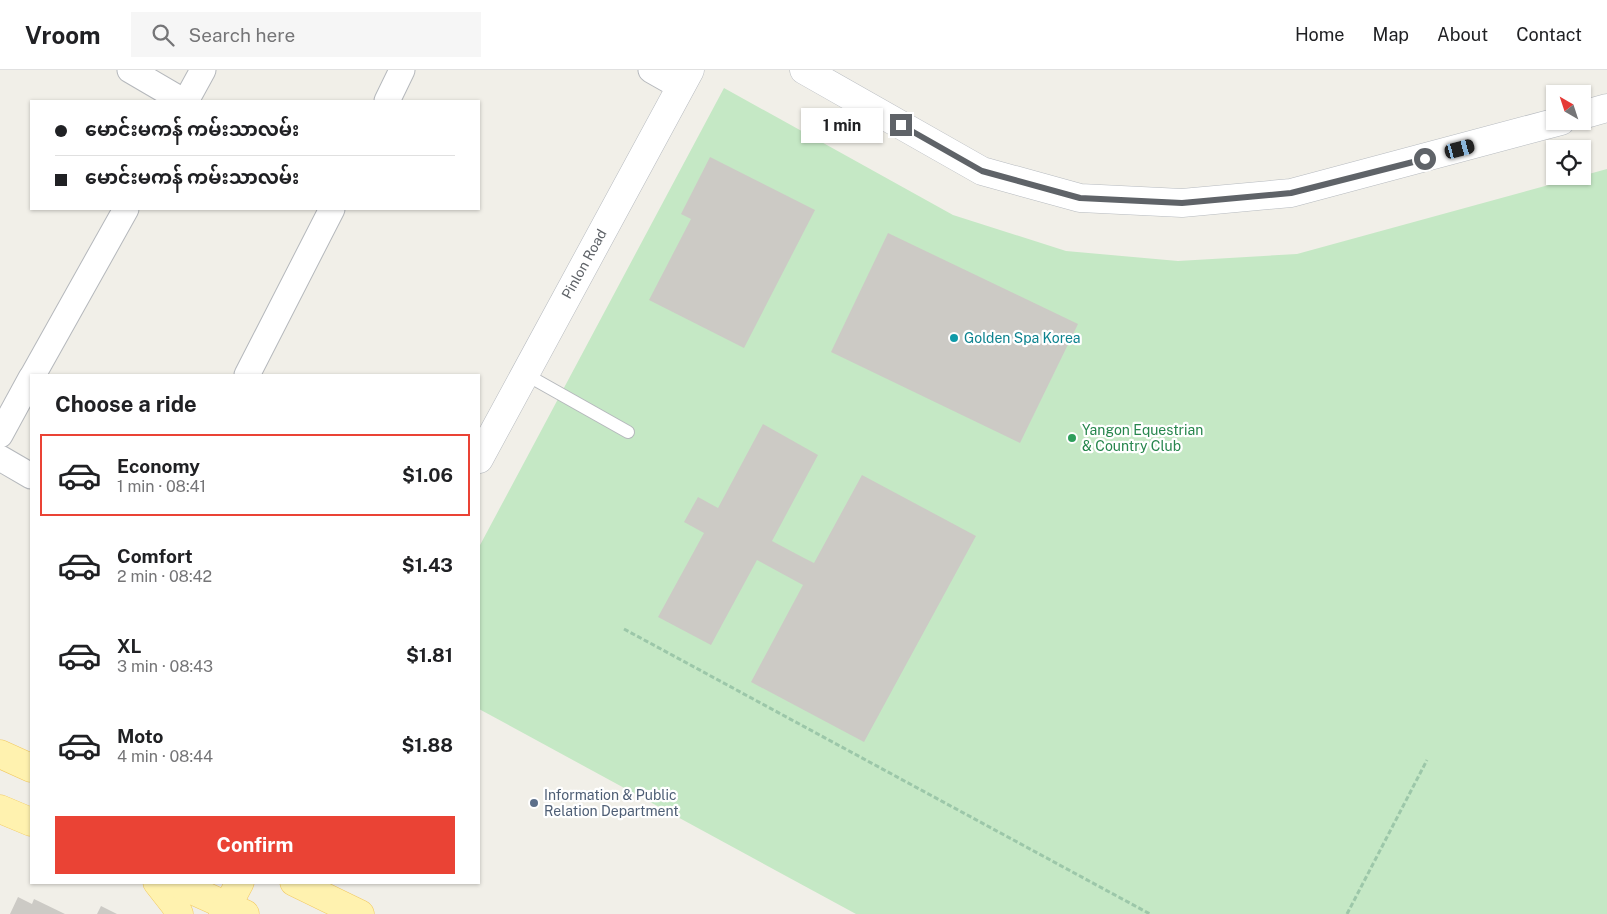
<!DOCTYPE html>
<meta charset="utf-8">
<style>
body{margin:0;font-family:"Public Sans","Noto Sans Myanmar",sans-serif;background:#f6f6f6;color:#202124;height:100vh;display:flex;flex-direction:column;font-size:19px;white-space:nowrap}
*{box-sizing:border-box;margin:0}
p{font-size:16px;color:#757577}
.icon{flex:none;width:28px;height:28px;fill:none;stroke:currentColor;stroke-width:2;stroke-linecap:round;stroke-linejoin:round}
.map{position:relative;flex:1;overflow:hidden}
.details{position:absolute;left:30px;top:304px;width:450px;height:510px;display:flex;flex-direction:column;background:#fff;border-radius:0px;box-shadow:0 1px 4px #0004}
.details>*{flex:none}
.hud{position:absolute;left:30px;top:30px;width:450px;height:110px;border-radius:0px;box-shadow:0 1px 4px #0004;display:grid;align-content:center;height:110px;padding:0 25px;background:#fff}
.needle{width:32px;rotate:321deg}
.buttons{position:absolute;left:1546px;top:15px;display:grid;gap:10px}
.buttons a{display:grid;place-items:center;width:45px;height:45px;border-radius:0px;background:#fff;box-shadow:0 1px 4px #0004;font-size:25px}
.end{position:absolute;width:22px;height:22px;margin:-11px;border:6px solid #5f6368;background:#fff;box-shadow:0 0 0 2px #fff}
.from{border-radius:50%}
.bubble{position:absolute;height:35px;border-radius:0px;background:#fff;box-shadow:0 1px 4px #0004;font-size:16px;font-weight:700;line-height:35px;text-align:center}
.car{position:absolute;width:15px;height:30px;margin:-15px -8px;border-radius:6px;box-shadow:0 0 4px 1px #0007;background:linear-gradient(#222 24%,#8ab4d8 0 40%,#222 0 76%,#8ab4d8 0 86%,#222 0)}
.hud b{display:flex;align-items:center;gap:18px;height:48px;font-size:19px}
.hud b+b{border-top:1px solid #e0e0e0}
.hud i{width:12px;height:12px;background:#202124}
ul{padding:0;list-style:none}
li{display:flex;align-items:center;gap:15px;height:82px;margin:0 10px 8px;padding:0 15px;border:2px solid transparent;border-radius:0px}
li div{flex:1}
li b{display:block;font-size:19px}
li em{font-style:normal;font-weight:700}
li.on{border-color:#ea4335}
li>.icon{width:45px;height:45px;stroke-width:1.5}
h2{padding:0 25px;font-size:22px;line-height:60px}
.action{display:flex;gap:10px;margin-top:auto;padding:10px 25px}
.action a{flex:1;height:58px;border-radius:0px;background:#ea4335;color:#fff;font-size:20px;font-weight:700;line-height:58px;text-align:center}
header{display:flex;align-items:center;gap:30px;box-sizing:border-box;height:70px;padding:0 25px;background:#fff;border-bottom:1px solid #e0e0e0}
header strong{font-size:24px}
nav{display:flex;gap:28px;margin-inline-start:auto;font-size:18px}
.search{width:350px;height:45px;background:#f6f6f6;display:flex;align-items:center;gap:12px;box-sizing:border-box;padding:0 18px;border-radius:0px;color:#757577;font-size:19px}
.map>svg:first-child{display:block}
.green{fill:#c5e8c5}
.building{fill:#cccac5}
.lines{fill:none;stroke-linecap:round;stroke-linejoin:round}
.lane-casing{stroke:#b5b8bc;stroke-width:14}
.street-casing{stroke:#b5b8bc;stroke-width:27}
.secondary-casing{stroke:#b6babf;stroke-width:29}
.primary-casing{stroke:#f2c960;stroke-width:29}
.path{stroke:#9cc7a9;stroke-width:3;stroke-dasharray:5 2.5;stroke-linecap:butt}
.lane{stroke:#fff;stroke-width:12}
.street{stroke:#fff;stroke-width:25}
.secondary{stroke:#fff;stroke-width:28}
.primary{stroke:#fff2af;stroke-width:28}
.route{stroke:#5f6368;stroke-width:6}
.culture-dot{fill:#0f9aa8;stroke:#fff;stroke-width:2}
.leisure-dot{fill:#2e9e5b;stroke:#fff;stroke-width:2}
.service-dot{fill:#5c6f8a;stroke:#fff;stroke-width:2}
.labels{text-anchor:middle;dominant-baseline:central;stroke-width:4.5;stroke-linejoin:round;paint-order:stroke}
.street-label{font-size:14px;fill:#5f6368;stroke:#fff}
.culture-label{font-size:14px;fill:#0d838f;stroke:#fff;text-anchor:start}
.leisure-label{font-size:14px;fill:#27864d;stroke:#fff;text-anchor:start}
.service-label{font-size:14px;fill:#4e5e75;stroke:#fff;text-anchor:start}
</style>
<header>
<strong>Vroom</strong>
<div class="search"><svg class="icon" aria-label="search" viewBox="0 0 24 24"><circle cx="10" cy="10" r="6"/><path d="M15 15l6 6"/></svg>Search here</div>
<nav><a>Home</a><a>Map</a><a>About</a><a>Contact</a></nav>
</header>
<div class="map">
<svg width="1607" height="844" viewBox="0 0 1607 844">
<rect width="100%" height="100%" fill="#f1efe8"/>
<!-- green -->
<path class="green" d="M 724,18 L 953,145 L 1066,181 L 1178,191 L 1297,184 L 1607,99 L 1607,844 L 856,844 L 479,639 L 479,477 Z"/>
<!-- building -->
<g class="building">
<path d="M 710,87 L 815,140 L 744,278 L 649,230 L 691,149 L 681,144 Z"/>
<path d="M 888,163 L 1078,254 L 1020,373 L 831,282 Z"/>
<path d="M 763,354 L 818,385 L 772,471 L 804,488 L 814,493 L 862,405 L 976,466 L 864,672 L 751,612 L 803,515 L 757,490 L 711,575 L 658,547 L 704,463 L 684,452 L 698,427 L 718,438 Z"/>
<path d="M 18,827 L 32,834 L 34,829 L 65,844 L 10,844 Z"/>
<path d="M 101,836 L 117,844 L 97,844 Z"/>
</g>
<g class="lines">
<!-- lane casing -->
<g class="lane-casing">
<path id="lane" d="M 525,304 L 628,362"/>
</g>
<!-- street casing -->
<g class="street-casing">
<g id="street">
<path d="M 130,0 L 183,31"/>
<path d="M 651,0 L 681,17"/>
<path d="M 186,31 L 203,0"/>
<path d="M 387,31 L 402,0"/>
<path d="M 33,305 L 126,139"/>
<path d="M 247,305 L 332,139"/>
<path d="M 0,365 L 31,308"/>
<path d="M 0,388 L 31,406"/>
</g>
</g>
<!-- secondary casing -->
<g class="secondary-casing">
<g id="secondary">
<path d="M 804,0 L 982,101 L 1080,128 L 1182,133 L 1291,123 L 1561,51"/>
<path d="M 1582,45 L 1607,38"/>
<path d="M 479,389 L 690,0"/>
</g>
</g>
<!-- primary casing -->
<g class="primary-casing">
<g id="primary">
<path d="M 0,684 L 31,698"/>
<path d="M 0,739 L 31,752"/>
<path d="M 157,812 L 175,835 L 179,844"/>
<path d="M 174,812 L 245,844"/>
<path d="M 294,812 L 360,844"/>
<path d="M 223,844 L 240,812"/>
</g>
</g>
<!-- path -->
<g class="path">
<path d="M 624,559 L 1150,844"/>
<path d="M 1347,844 L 1427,690"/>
</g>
<!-- lane -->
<use href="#lane" class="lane"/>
<!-- street -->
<use href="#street" class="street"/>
<!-- secondary -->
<use href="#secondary" class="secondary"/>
<!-- primary -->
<use href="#primary" class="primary"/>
</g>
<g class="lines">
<!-- route -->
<path class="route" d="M 901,55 L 982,101 L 1080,128 L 1182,133 L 1291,123 L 1425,89"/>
</g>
<!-- markers -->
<circle class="culture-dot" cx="954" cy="268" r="5"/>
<circle class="leisure-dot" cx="1072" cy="368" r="5"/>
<circle class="service-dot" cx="534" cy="733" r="5"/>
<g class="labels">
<!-- street labels -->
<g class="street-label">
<text transform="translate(584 194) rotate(-61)">Pinlon Road</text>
</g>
<!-- culture labels -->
<g class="culture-label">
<text x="964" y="268">Golden Spa Korea</text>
</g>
<!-- leisure labels -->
<g class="leisure-label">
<text x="1082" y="360">Yangon Equestrian<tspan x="1082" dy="16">&amp; Country Club</tspan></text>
</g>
<!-- service labels -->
<g class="service-label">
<text x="544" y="725">Information &amp; Public<tspan x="544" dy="16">Relation Department</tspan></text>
</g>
</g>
</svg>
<div class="buttons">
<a><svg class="needle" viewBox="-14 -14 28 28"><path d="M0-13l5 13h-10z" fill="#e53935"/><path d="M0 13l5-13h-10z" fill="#757577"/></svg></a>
<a><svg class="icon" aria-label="locate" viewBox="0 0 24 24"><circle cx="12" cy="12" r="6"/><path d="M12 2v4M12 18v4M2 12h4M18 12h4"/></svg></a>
</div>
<i class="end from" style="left:1425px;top:89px"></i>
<i class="end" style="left:901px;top:55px"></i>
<div class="bubble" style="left:801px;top:38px;width:82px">1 min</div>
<i class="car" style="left:1460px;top:79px;rotate:75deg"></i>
<div class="hud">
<b><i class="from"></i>မောင်းမကန် ကမ်းသာလမ်း</b>
<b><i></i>မောင်းမကန် ကမ်းသာလမ်း</b>
</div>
<section class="details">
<h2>Choose a ride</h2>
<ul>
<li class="on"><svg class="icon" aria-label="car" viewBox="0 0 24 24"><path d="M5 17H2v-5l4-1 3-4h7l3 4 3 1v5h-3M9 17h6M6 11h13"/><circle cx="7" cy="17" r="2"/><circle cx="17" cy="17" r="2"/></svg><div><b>Economy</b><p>1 min · 08:41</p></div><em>$1.06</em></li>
<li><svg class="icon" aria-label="car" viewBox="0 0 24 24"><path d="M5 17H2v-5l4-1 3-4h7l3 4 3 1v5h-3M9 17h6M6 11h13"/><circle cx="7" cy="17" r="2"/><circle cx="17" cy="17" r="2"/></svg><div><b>Comfort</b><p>2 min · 08:42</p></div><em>$1.43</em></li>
<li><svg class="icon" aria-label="car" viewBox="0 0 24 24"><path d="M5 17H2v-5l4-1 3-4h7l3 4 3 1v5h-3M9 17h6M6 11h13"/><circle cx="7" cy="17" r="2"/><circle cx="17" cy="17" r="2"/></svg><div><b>XL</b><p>3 min · 08:43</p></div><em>$1.81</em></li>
<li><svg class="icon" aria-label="car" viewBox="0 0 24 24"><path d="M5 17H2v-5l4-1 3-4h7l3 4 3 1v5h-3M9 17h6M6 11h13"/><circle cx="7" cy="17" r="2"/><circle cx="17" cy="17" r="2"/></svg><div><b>Moto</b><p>4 min · 08:44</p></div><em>$1.88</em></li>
</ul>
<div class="action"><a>Confirm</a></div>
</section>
</div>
